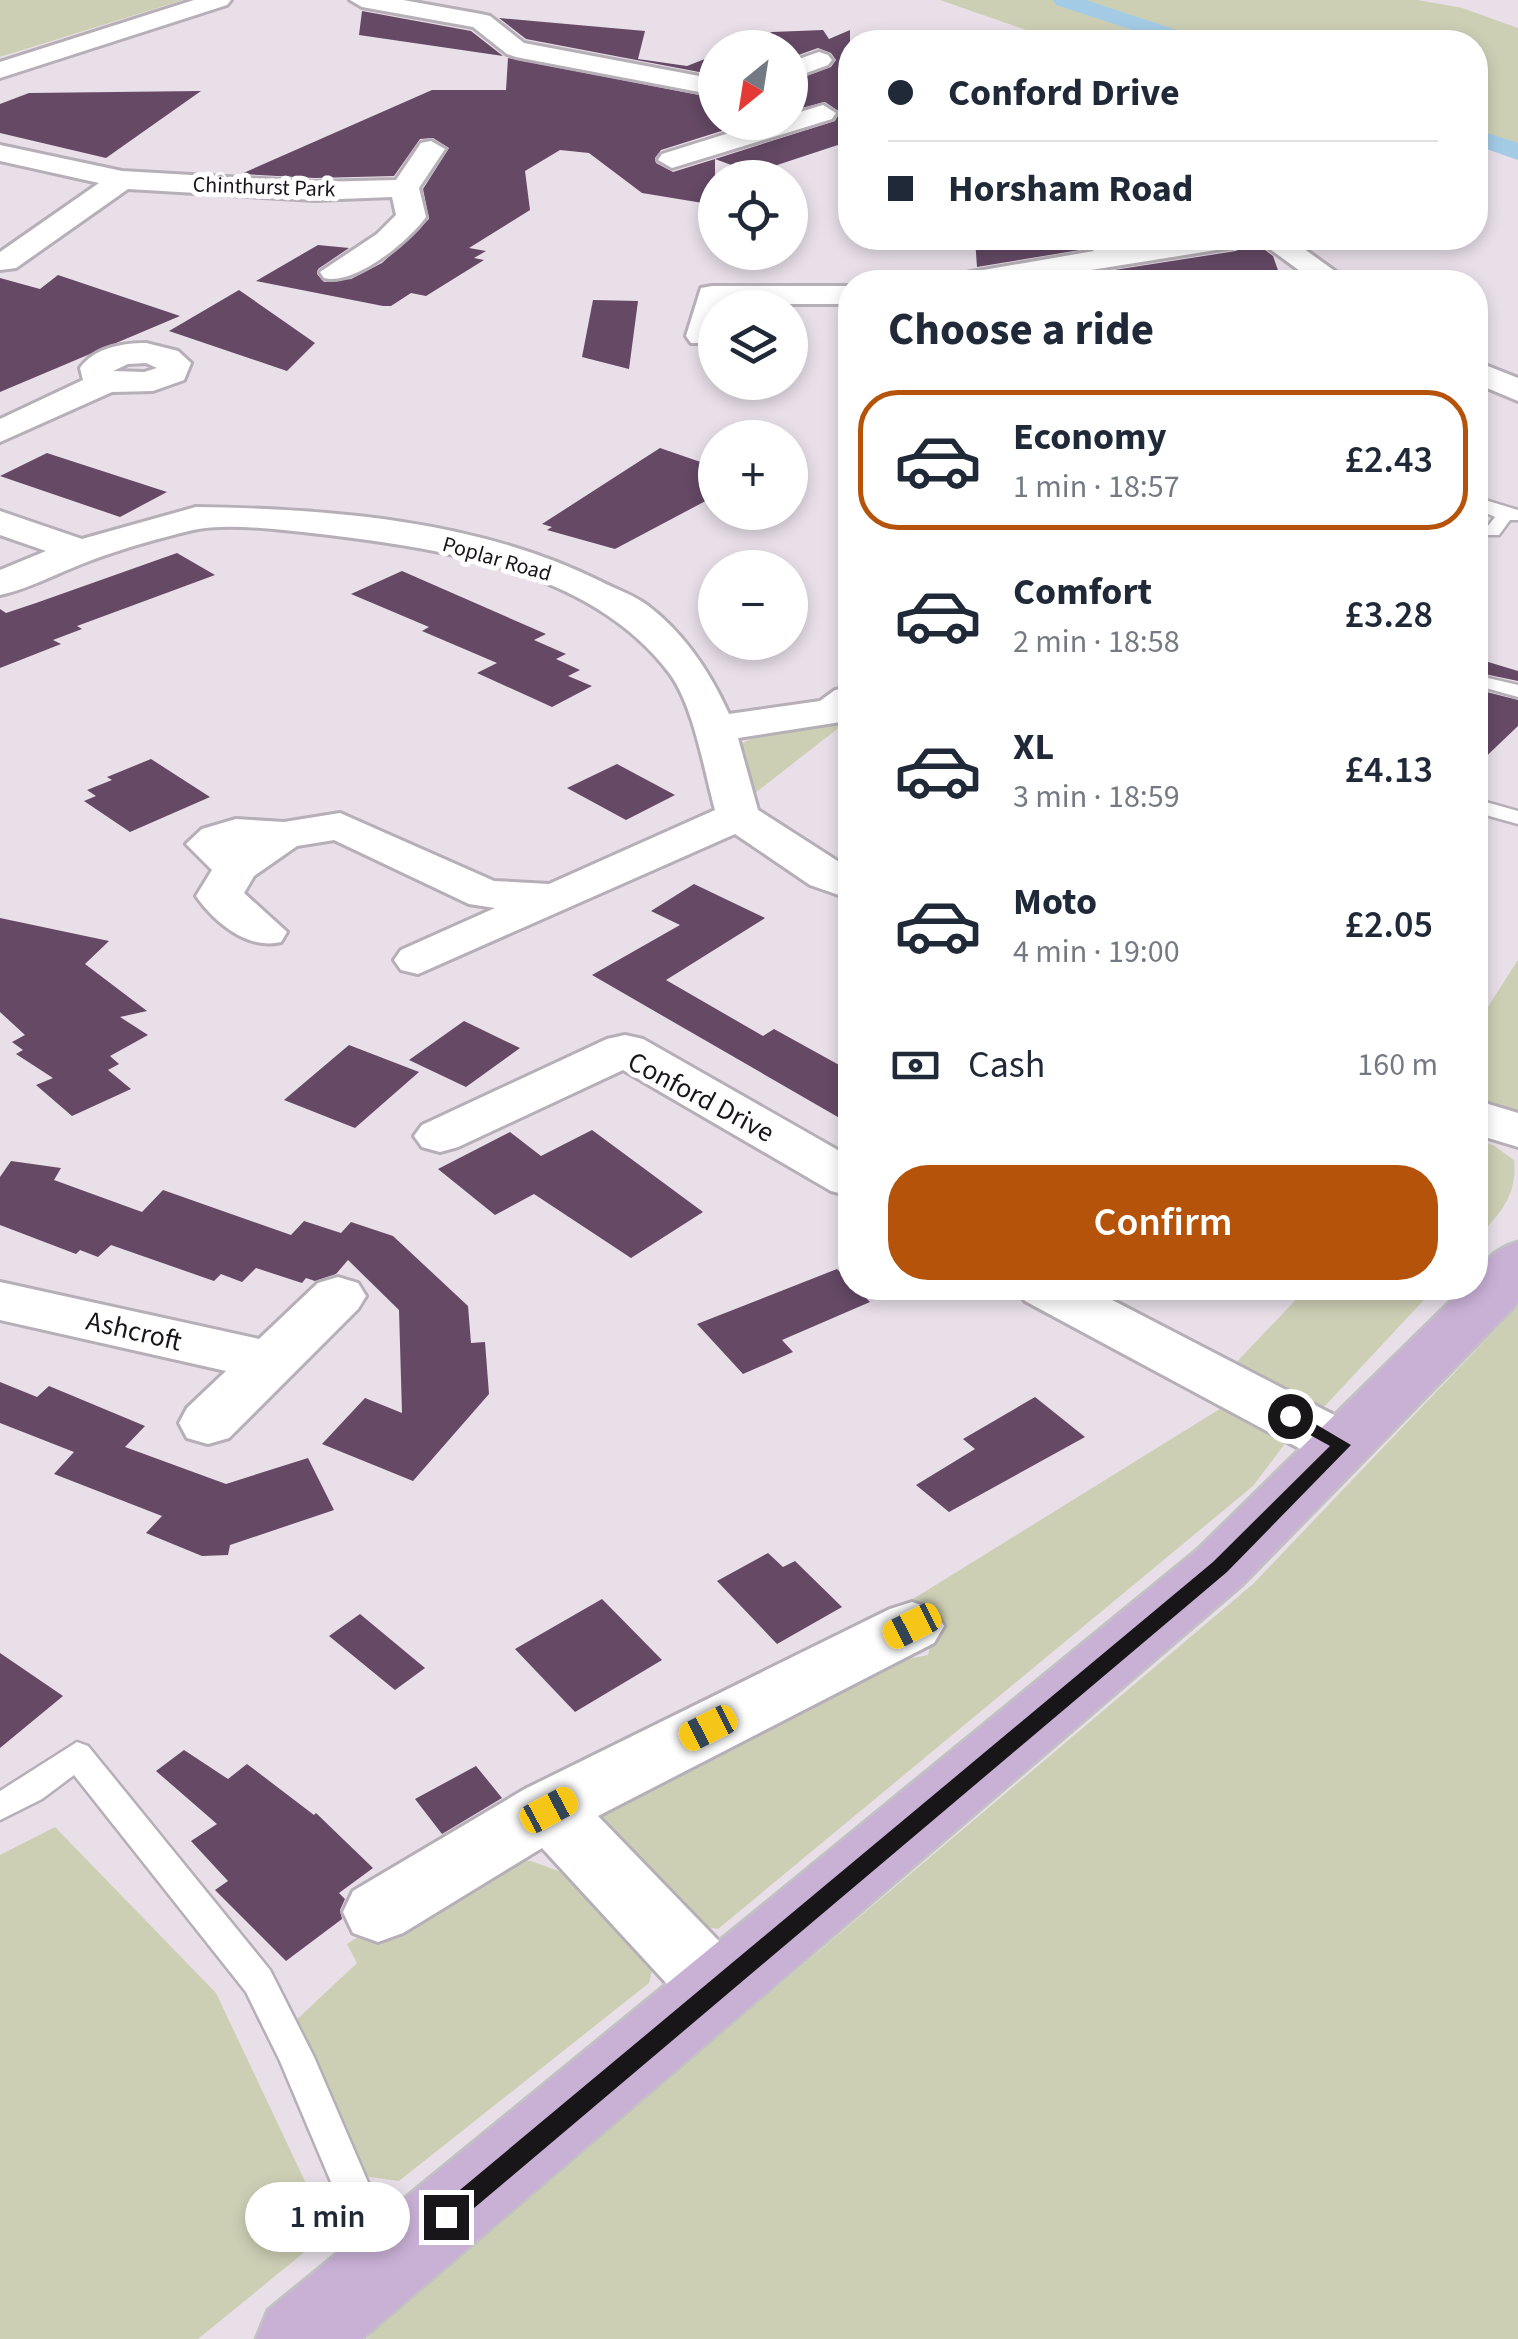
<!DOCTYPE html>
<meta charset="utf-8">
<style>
body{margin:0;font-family:"Source Sans 3",sans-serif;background:#f6f6f7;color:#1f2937;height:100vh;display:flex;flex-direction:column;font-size:38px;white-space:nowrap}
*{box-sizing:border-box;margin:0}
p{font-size:32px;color:#747a83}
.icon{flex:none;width:55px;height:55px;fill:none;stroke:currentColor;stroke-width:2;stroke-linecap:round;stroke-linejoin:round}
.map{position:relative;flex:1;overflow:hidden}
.sheet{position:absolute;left:838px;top:270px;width:650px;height:1030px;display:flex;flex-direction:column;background:#fff;border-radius:40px;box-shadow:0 5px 15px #0003}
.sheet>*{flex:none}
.top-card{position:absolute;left:838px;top:30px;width:650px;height:220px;border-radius:40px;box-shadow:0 5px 15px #0003;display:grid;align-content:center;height:220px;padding:0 50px;background:#fff}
.needle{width:65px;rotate:210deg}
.fabs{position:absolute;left:698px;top:30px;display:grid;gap:20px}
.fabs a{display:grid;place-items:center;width:110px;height:110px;border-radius:50%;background:#fff;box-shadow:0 5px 15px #0003;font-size:50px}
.end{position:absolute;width:45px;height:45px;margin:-22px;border:12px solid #191619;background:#fff;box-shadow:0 0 0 5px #fff}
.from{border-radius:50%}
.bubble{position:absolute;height:70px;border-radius:35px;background:#fff;box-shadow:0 5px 15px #0003;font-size:32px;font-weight:600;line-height:70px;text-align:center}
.car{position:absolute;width:30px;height:60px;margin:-30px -15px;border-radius:12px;box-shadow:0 0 8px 2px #0007;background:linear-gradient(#f5c518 24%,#345 0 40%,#f5c518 0 76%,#345 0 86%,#f5c518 0)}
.top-card b{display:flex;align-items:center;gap:35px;height:95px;font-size:38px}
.top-card b+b{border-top:2px solid #e0e1e3}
.top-card i{width:25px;height:25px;background:#1f2937}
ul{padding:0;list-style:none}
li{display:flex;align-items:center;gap:30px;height:140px;margin:0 20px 15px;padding:0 30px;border:5px solid transparent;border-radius:40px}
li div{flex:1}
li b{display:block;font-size:38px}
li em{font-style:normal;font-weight:600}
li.active{border-color:#b45309}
li>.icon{width:90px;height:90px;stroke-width:1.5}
h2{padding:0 50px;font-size:45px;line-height:120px}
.pay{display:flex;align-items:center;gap:25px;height:110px;padding:0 50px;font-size:38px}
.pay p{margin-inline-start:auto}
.button{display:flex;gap:20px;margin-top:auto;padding:20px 50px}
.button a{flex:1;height:115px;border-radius:40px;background:#b45309;color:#fff;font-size:40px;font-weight:600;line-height:115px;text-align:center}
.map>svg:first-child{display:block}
.green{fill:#cdcfb5}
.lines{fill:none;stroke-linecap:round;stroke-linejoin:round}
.canal{fill:#a4cbe6;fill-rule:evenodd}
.building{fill:#654965}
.lane-casing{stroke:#b7afb7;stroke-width:5}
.street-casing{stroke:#b7afb7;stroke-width:6}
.primary-casing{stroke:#c3c2c3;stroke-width:5}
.lane{fill:#fff;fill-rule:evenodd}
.street{fill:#fff;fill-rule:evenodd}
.primary{fill:#c9b1d6;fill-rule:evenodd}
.route{fill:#191619}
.labels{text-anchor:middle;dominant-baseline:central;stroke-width:10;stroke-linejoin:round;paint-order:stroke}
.far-street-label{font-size:22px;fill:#191619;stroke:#fff}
.street-label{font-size:28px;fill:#191619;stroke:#fff}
</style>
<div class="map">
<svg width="1518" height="2339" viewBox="0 0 1518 2339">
<rect width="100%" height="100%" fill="#e8dfe8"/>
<!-- green -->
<g class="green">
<path d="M 0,0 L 183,0 L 0,57 Z"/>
<path d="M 940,0 L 1418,0 L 1462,8 L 1518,28 L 1518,144 L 1475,140 L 1475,42 L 1107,42 L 1029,31 Z"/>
<path d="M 846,722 L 750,797 L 738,745 L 766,732 Z"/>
<path d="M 1518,960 L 1518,1114 L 1475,1099 L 1475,1027 Z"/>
<path d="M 1475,1140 L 1493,1145 L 1514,1160 C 1518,1197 1498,1215 1475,1241 Z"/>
<path d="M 1307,1288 L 1435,1288 L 1323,1408 L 1303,1407 L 1230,1369 Z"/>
<path d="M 1518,1306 L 1518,2339 L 367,2339 L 391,2313 L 1253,1584 Z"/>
<path d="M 1231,1402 L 1293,1433 L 1253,1486 L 718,1929 L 688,1924 L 604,1835 L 601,1812 L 857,1669 L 928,1655 L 934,1630 L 905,1604 Z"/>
<path d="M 55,1827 L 216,1993 L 329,2232 L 198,2339 L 0,2339 L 0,1855 Z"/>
<path d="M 478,1861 L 531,1861 L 578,1878 L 655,1957 L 649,1983 L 399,2181 L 363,2176 L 293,2023 L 357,1963 L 347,1944 Z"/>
</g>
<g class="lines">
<!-- canal -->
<g class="canal">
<path d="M 1053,0 L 1086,0 L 1198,37 L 1201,42 L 1169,42 L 1056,5 Z"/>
<path d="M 1475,129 L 1518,143 L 1518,160 L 1475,145 Z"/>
</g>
</g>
<!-- building -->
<g class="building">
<path d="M 362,11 L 471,31 L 503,56 L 359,35 Z"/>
<path d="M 499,18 L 645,31 L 638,59 L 687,66 L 715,55 L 715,75 L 526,39 Z"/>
<path d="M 823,30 L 829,39 L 850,30 L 850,141 L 753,173 L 715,159 L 835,121 L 840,112 L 825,102 L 790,111 L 790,82 L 831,67 L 836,60 L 831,53 L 818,48 L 790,58 L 790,48 L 733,48 L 772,32 Z"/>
<path d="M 508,58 L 715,98 L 715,122 L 750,122 L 661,150 L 655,158 L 656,163 L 673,172 L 715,159 L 715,205 L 642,193 L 589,153 L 560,150 L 525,171 L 530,210 L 469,248 L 486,251 L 474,258 L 484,260 L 426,296 L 411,293 L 391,306 L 383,306 L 256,281 L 318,245 L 349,248 L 318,269 L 317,274 L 324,282 L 351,279 L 382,263 L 429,219 L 423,189 L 449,148 L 433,138 L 420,139 L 394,176 L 315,178 L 241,174 L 432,90 L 506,90 Z"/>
<path d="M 201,91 L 106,158 L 0,133 L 0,104 L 29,93 Z"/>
<path d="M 975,238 L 1076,238 L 1086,249 L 977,267 Z"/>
<path d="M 1253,241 L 1273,256 L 1280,276 L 1166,275 L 1179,282 L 1037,282 L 1236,251 Z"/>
<path d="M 58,275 L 180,316 L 0,392 L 0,278 L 40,289 Z"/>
<path d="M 239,290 L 315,343 L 287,371 L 169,331 Z"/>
<path d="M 593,300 L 638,301 L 629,369 L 582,357 Z"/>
<path d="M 660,448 L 715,467 L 715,496 L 615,549 L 547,530 L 552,527 L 542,524 Z"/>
<path d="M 47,453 L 56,456 L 167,492 L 120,517 L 0,476 Z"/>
<path d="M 177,553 L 215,575 L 77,626 L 82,629 L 53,640 L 61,644 L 0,668 L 0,609 L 6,613 L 36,603 Z"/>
<path d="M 402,571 L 546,634 L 534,640 L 566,654 L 556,659 L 580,670 L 568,676 L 592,686 L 552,707 L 477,673 L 497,663 L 422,631 L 429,627 L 351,594 Z"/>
<path d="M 1475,658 L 1518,671 L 1518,681 L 1475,672 Z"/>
<path d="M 1475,689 L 1518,700 L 1518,726 L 1475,767 Z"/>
<path d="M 151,759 L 210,797 L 130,832 L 84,801 L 96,796 L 87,790 L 112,780 L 107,777 Z"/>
<path d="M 617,764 L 675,795 L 626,820 L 567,788 Z"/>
<path d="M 694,884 L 765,918 L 666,980 L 763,1036 L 774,1029 L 850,1071 L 850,1124 L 592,975 L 680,925 L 651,911 Z"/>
<path d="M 0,918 L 109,941 L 85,964 L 147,1011 L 120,1017 L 148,1035 L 110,1056 L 119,1064 L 108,1070 L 131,1089 L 72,1116 L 36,1085 L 53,1078 L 16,1054 L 23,1050 L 12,1042 L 25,1035 L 0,1012 Z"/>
<path d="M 464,1021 L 520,1048 L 466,1087 L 409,1060 Z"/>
<path d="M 349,1045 L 419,1072 L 355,1128 L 284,1100 Z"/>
<path d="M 592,1130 L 703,1212 L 631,1258 L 534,1194 L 495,1215 L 438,1169 L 510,1132 L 541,1156 Z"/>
<path d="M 11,1161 L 61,1168 L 54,1180 L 142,1212 L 163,1190 L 291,1235 L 304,1221 L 341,1233 L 351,1222 L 393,1236 L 468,1306 L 471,1343 L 485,1342 L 489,1394 L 413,1481 L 322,1444 L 365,1398 L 402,1413 L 399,1310 L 348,1260 L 336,1274 L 315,1281 L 306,1278 L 302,1283 L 256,1268 L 242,1282 L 221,1274 L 214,1281 L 111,1245 L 98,1257 L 80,1250 L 76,1254 L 0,1225 L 0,1177 Z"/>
<path d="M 837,1269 L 850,1282 L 850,1288 L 856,1288 L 870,1302 L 782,1340 L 793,1352 L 743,1374 L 697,1324 Z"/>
<path d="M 0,1382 L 37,1397 L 49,1386 L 145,1426 L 125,1447 L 226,1484 L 308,1458 L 334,1510 L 230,1545 L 228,1555 L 202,1556 L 146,1533 L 162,1516 L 54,1474 L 74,1452 L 0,1423 Z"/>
<path d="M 1035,1397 L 1085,1437 L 949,1512 L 916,1485 L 975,1449 L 963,1439 Z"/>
<path d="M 768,1553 L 783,1567 L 795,1561 L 842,1607 L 777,1644 L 717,1581 Z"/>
<path d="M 602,1599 L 662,1660 L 575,1712 L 515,1649 Z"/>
<path d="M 360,1614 L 425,1668 L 395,1690 L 329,1636 Z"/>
<path d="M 0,1653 L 63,1696 L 0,1748 Z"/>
<path d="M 184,1750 L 228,1779 L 247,1764 L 314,1815 L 316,1813 L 373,1868 L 339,1893 L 345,1899 L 340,1910 L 342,1919 L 286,1961 L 215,1890 L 228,1881 L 191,1841 L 217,1824 L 156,1771 Z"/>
<path d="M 476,1766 L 502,1798 L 442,1834 L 415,1799 Z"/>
</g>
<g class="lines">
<!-- lane casing -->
<g class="lane-casing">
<g id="lane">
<path d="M 1475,497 L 1518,510 L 1518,520 L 1510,520 L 1499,535 L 1487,535 L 1484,531 L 1495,517 L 1475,508 Z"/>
<path d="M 1475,675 L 1518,685 L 1518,697 L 1475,685 Z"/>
<path d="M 1475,799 L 1518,811 L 1518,824 L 1475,812 Z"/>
<path d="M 77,1742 L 88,1746 L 270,1970 L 314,2057 L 401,2259 L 395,2272 L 382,2277 L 369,2272 L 280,2061 L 246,1992 L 74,1775 L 42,1799 L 0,1820 L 0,1791 Z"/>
</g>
</g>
<!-- street casing -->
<g class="street-casing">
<g id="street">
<path d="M 194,0 L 231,0 L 227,5 L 0,78 L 0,62 Z"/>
<path d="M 350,0 L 403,0 L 481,14 L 490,16 L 524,43 L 715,79 L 715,95 L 516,57 L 507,54 L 473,27 L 362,7 Z"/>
<path d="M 819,52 L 828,55 L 832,60 L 828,65 L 790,79 L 790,62 Z"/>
<path d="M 823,105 L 836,113 L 832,119 L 672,168 L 658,160 L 662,154 L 764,122 L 790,122 L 790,115 Z"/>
<path d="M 431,141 L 445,149 L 419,188 L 426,217 C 409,241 354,286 324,278 L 320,272 L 377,234 L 396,215 L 392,197 L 315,200 L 128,189 L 16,268 L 0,270 L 0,252 L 99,183 L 0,161 L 0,145 L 122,171 L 315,182 L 396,180 L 421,143 Z"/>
<path d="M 1080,238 L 1115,238 L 1127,245 L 1179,238 L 1250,238 L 1246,244 L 1235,247 L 1016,282 L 951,282 L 955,275 L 966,273 L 1094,251 Z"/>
<path d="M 1255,238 L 1289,238 L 1350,282 L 1315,282 Z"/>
<path d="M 712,286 L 850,286 L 850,304 L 725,304 L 715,308 L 713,343 L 691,343 L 686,336 L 701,288 Z"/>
<path d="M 146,343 L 178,351 L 191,363 L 184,380 L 153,391 L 112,392 L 0,442 L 0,419 L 83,380 L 80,368 C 94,348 122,343 146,343 ZM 146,363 L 157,368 L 144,372 L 113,371 L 128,364 Z"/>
<path d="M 1475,361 L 1518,378 L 1518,401 L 1475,383 Z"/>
<path d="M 196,507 C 331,509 477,520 600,581 C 615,589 634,595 647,605 C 685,634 710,672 729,714 L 820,701 L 835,690 L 850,687 L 850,718 L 847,721 L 738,738 L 758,810 L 850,869 L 850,899 L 810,885 L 735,834 L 418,974 L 401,970 L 394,960 L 401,950 L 495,908 L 469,904 L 334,840 L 297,846 L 254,876 L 244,893 L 287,932 L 281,942 C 248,950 215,923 196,896 L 212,870 L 186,844 L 202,829 L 236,819 L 284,822 L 340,813 L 494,881 L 549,884 L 715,810 C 704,770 694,707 670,674 C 593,571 448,550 329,535 C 290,531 231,522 193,530 C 160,538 124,548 92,560 C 61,571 32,588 0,595 L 0,570 L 46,551 L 0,535 L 0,511 L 82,539 Z"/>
<path d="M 625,1035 L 643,1039 L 850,1157 L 850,1196 L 831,1191 L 623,1070 L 458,1147 L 440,1152 L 422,1147 L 414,1136 L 422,1125 L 607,1039 Z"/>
<path d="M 1475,1100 L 1518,1113 L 1518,1147 L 1475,1134 Z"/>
<path d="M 338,1277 L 358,1283 L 366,1296 L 358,1309 L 229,1438 L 208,1444 L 187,1438 L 179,1423 L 187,1408 L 226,1371 L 0,1320 L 0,1282 L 259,1339 L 318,1283 Z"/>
<path d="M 1017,1288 L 1089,1288 L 1363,1430 L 1372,1445 L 1363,1460 L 1342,1466 L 1321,1460 L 1025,1301 Z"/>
<path d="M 912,1602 L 934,1609 L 944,1626 L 934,1643 L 598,1816 L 743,1966 L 753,1988 L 743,2010 L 717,2019 L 691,2010 L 542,1848 L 403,1933 L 378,1942 L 353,1933 L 343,1912 L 353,1891 L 525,1789 L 890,1609 Z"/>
</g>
</g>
<!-- primary casing -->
<g class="primary-casing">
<path id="primary" d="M 1518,1242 L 1518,1301 L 1514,1307 L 1243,1584 L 362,2339 L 256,2339 L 268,2310 L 1197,1550 L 1464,1288 L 1475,1288 C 1475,1264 1497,1248 1518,1242 Z"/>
</g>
<!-- lane -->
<use href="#lane" class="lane"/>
<!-- street -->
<use href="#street" class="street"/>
<!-- primary -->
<use href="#primary" class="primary"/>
</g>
<!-- route -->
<path class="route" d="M 1290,1409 L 1351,1445 L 1227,1572 L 454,2225 L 446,2228 L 437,2225 L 434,2217 L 437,2209 L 1213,1562 L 1330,1446 L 1283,1420 L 1283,1411 Z"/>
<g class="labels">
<!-- far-street labels -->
<g class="far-street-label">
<text transform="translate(264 187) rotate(2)">Chinthurst Park</text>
<text transform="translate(497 559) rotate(16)">Poplar Road</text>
</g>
<!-- street labels -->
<g class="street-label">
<text transform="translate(701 1097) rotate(28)">Conford Drive</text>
<text transform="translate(134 1331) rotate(13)">Ashcroft</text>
</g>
</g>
</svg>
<div class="fabs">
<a><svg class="needle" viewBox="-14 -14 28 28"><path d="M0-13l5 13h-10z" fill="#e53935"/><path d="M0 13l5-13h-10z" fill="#747a83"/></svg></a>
<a><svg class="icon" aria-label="locate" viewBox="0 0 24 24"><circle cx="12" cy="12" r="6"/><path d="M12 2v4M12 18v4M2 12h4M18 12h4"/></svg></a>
<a><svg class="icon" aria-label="layers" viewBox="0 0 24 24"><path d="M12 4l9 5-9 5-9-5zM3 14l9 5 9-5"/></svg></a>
<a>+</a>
<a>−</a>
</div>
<i class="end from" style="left:1290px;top:1416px"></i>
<i class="end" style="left:446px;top:2217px"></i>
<div class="bubble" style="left:245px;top:2182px;width:165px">1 min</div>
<i class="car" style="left:912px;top:1626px;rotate:243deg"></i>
<i class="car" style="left:708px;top:1728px;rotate:243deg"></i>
<i class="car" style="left:549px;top:1810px;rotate:62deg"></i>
<div class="top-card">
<b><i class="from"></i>Conford Drive</b>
<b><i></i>Horsham Road</b>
</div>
<section class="sheet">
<h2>Choose a ride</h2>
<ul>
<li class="active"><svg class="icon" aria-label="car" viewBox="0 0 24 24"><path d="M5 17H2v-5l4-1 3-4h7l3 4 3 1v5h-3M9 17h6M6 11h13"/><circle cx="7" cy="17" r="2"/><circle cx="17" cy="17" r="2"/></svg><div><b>Economy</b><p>1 min · 18:57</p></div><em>£2.43</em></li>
<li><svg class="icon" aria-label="car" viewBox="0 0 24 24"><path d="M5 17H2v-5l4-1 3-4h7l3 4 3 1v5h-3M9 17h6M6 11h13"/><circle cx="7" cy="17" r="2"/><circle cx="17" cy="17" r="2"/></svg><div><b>Comfort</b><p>2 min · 18:58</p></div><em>£3.28</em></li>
<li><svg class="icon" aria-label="car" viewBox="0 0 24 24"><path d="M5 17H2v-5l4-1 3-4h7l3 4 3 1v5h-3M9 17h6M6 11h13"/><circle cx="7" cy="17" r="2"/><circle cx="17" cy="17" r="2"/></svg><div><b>XL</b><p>3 min · 18:59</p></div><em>£4.13</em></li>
<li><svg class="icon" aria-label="car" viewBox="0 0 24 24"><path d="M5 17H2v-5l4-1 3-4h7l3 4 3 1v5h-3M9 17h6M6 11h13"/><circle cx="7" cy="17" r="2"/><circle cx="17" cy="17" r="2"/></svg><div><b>Moto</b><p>4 min · 19:00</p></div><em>£2.05</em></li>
</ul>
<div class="pay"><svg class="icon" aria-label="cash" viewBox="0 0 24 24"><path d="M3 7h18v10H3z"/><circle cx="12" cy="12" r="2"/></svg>Cash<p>160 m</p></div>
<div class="button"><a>Confirm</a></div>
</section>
</div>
